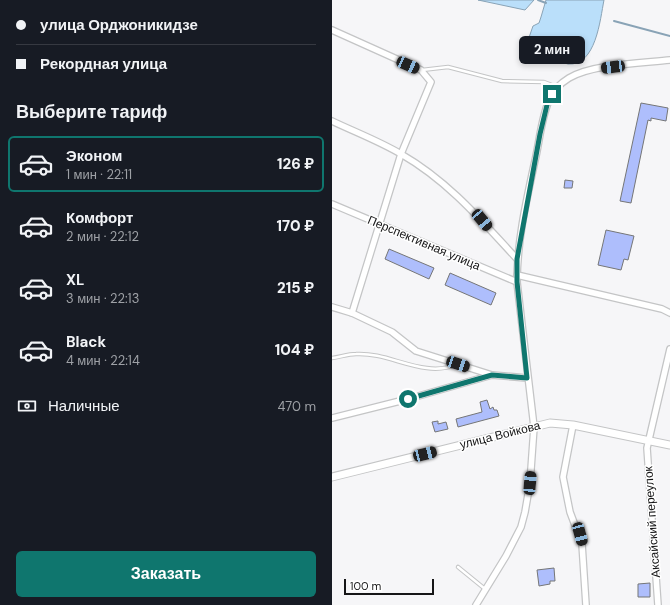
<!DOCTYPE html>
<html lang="ru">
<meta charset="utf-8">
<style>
body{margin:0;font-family:"DM Sans",sans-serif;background:#242831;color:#f1f3f6;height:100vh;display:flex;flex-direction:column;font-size:15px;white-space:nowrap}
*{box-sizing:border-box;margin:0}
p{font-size:13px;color:#9ea1a6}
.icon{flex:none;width:22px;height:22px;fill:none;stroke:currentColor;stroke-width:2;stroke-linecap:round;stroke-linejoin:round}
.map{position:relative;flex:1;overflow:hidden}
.details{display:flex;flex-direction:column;background:#171b24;width:332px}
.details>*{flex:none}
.hud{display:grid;align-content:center;height:88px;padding:0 16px;background:#171b24}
.scale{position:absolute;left:12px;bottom:10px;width:90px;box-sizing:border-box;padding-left:4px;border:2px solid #161617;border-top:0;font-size:11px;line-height:14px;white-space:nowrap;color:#161617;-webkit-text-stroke:3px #fff;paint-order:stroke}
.end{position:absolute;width:18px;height:18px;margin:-9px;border:5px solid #0f766e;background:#fff;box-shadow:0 0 0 2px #fff}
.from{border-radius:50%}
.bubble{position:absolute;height:28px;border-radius:6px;background:#171b24;box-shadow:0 2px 6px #0003;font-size:13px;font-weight:800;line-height:28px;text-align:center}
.car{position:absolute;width:12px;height:24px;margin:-12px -6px;border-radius:5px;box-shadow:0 0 3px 1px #0007;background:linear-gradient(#222 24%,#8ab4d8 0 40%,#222 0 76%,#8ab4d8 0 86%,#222 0)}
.hud b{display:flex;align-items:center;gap:14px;height:38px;font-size:15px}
.hud b+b{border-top:1px solid #363941}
.hud i{width:10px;height:10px;background:#f1f3f6}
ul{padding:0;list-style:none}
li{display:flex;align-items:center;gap:12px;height:56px;margin:0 8px 6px;padding:0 8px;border:2px solid transparent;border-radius:6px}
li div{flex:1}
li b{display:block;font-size:15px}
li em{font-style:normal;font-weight:800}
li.on{border-color:#0f766e}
li>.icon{width:36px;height:36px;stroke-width:1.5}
h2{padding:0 16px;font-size:18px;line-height:48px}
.pay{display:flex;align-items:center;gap:10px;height:44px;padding:0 16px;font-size:15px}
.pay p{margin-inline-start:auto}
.cta{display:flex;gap:8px;margin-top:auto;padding:8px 16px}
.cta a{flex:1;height:46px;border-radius:6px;background:#0f766e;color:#fff;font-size:16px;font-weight:800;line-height:46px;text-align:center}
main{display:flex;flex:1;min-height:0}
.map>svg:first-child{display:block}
.water{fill:#badffa;stroke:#89a3b6}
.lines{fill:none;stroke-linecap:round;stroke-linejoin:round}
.stream{stroke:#89a3b6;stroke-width:2}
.building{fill:#aebefc;stroke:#757677}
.service-casing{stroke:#c4c5c6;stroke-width:4.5}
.minor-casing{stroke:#c4c5c6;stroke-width:8}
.tertiary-casing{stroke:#c4c5c6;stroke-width:9}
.service{stroke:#fff;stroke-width:2.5}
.minor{stroke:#fff;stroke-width:5.5}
.tertiary{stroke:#fff;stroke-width:7}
.route{stroke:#0f766e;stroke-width:5}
.labels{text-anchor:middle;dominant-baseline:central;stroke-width:3;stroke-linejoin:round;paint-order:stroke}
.street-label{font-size:12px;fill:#161617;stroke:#fff}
</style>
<main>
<section class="details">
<div class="hud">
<b><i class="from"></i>улица Орджоникидзе</b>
<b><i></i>Рекордная улица</b>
</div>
<h2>Выберите тариф</h2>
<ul>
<li class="on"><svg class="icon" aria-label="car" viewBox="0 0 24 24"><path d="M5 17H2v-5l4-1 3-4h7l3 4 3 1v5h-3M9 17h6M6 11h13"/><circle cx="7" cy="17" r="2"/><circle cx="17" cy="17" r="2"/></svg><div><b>Эконом</b><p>1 мин · 22:11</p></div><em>126 ₽</em></li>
<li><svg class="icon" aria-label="car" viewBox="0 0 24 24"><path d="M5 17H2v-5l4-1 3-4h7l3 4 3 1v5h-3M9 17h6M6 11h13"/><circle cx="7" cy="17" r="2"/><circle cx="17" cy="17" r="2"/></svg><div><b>Комфорт</b><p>2 мин · 22:12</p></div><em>170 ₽</em></li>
<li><svg class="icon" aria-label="car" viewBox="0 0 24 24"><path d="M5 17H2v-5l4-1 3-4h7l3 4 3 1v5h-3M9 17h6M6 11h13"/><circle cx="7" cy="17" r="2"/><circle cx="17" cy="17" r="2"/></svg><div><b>XL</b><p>3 мин · 22:13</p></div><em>215 ₽</em></li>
<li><svg class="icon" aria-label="car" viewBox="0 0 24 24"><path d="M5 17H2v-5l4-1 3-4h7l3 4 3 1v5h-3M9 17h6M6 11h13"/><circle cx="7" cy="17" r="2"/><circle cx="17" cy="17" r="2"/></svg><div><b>Black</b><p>4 мин · 22:14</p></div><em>104 ₽</em></li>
</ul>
<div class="pay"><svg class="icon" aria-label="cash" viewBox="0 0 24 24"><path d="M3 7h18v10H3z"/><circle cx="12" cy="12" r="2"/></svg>Наличные<p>470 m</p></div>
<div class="cta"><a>Заказать</a></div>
</section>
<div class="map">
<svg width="338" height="605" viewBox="0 0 338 605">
<rect width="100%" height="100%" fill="#f6f6f8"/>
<!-- water -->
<g class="water">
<path d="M 146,0 L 202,0 L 193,10 Z"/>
<path d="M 214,0 L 272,0 C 268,20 264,66 236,64 C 229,63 225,58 219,57 C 213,55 205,57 200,55 C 198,53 197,51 193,49 L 201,26 L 207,23 L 209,17 Z"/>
</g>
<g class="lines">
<!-- stream -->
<g class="stream">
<path d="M 206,0 L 214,3"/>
<path d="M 282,21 L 338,36"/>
</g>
</g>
<!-- building -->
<g class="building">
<path d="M 309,103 L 336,108 L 334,121 L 319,118 L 319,121 L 316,120 L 299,203 L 288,201 Z"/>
<path d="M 233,180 L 241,181 L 240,188 L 232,188 Z"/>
<path d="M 274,230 L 302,236 L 296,260 L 292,259 L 289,270 L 266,265 Z"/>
<path d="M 57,249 L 102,268 L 97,279 L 53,259 Z"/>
<path d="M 118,273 L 164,293 L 159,305 L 113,285 Z"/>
<path d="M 155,400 L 158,409 L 161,407 L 162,410 L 165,410 L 167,416 L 126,427 L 124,419 L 150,412 L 148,402 Z"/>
<path d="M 106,421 L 106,424 L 114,422 L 116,429 L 103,432 L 100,422 Z"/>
<path d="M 222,568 L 223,581 L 218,581 L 218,584 L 207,586 L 205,570 Z"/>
<path d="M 318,583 L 318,597 L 306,597 L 306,584 Z"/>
</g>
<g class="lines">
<!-- service casing -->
<g class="service-casing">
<g id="service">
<path d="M 90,70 L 116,67 L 170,81 L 212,82 L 225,87"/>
<path d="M 0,358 C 8,357 16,354 24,354 C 58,352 90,378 124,365"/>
<path d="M 126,567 L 153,589"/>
</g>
</g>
<!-- minor casing -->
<g class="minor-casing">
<g id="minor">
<path d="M 0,30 L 89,70 L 99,82 L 69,154 L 20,313"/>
<path d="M 0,121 C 23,132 47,141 69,154 C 116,181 149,220 185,259"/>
<path d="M 0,204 L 185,282"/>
<path d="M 185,275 L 330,309 L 338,313"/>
<path d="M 0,307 L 20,313 L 60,332 L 84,351 L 160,375"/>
<path d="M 0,418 L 76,399 L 160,375 L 195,378"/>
<path d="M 241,425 L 231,477 L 238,512 L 250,544 L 254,605"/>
<path d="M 144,605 L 174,556 L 189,527 L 193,512 L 198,483 L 202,427 L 185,282 C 185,240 195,198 204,156 C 208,137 210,115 218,98 C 222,89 229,83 237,78 C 260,64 310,63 338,60"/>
<path d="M 326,605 L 315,448 L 338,349"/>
</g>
</g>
<!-- tertiary casing -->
<g class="tertiary-casing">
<path id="tertiary" d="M 0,477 L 218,423 L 241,425 L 338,445"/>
</g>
<!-- service -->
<use href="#service" class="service"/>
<!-- minor -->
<use href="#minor" class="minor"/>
<!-- tertiary -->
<use href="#tertiary" class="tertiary"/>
</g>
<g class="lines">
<!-- route -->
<path class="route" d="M 76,399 L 160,375 L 195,378 L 185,282 L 185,259 L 208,134 L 215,105 L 220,94"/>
</g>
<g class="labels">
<!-- street labels -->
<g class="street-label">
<text transform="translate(92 243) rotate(23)">Перспективная улица</text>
<text transform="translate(168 435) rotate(-14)">улица Войкова</text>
<text transform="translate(320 522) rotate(-94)">Аксайский переулок</text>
</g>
</g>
</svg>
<div class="scale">100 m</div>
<i class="end from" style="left:76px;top:399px"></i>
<i class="end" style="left:220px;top:94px"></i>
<div class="bubble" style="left:187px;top:36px;width:66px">2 мин</div>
<i class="car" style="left:76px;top:65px;rotate:114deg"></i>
<i class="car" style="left:281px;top:67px;rotate:263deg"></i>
<i class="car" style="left:150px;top:220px;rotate:140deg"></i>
<i class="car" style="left:126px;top:364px;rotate:108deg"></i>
<i class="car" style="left:93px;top:454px;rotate:76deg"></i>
<i class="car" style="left:198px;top:483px;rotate:5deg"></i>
<i class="car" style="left:248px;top:534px;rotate:165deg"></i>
</div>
</main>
